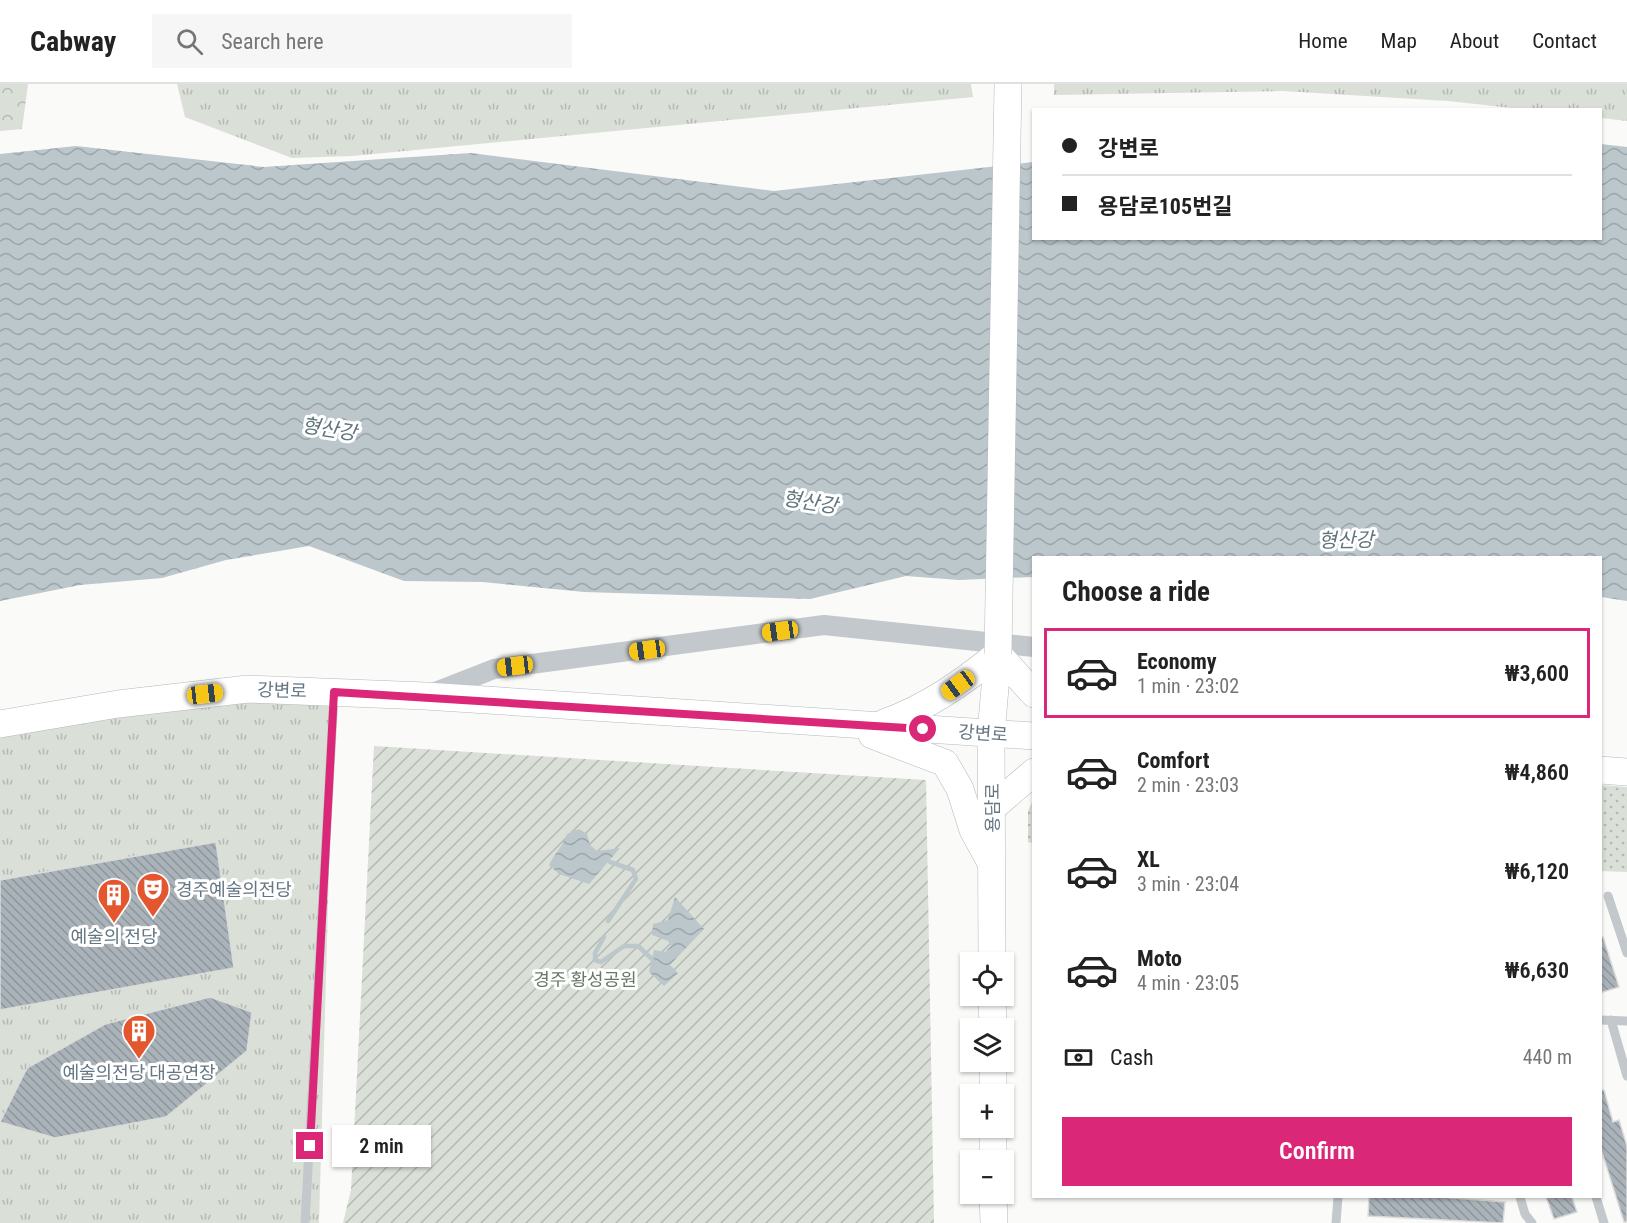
<!DOCTYPE html>
<meta charset="utf-8">
<style>
body{margin:0;font-family:"Roboto Condensed","Noto Sans KR",sans-serif;background:#f6f6f6;color:#222;height:100vh;display:flex;flex-direction:column;font-size:22px;white-space:nowrap}
*{box-sizing:border-box;margin:0}
p{font-size:20px;color:#767676}
.icon{flex:none;width:33px;height:33px;fill:none;stroke:currentColor;stroke-width:2;stroke-linecap:round;stroke-linejoin:round}
.map{position:relative;flex:1;overflow:hidden}
.drawer{position:absolute;left:1032px;top:472px;width:570px;height:642px;display:flex;flex-direction:column;background:#fff;border-radius:0px;box-shadow:0 2px 4px #0004}
.drawer>*{flex:none}
.guide{position:absolute;left:1032px;top:24px;width:570px;height:132px;border-radius:0px;box-shadow:0 2px 4px #0004;display:grid;align-content:center;height:132px;padding:0 30px;background:#fff}
.tools{position:absolute;left:960px;top:868px;display:grid;gap:12px}
.tools a{display:grid;place-items:center;width:54px;height:54px;border-radius:0px;background:#fff;box-shadow:0 2px 4px #0004;font-size:30px}
.end{position:absolute;width:27px;height:27px;margin:-14px;border:8px solid #db2777;background:#fff;box-shadow:0 0 0 3px #fff}
.from{border-radius:50%}
.bubble{position:absolute;height:42px;border-radius:0px;background:#fff;box-shadow:0 2px 4px #0004;font-size:20px;font-weight:600;line-height:42px;text-align:center}
.car{position:absolute;width:18px;height:36px;margin:-18px -9px;border-radius:8px;box-shadow:0 0 4px 2px #0007;background:linear-gradient(#f5c518 24%,#345 0 40%,#f5c518 0 76%,#345 0 86%,#f5c518 0)}
.guide b{display:flex;align-items:center;gap:21px;height:57px;font-size:22px}
.guide b+b{border-top:2px solid #e0e0e0}
.guide i{width:15px;height:15px;background:#222}
ul{padding:0;list-style:none}
li{display:flex;align-items:center;gap:18px;height:90px;margin:0 12px 9px;padding:0 18px;border:3px solid transparent;border-radius:0px}
li div{flex:1}
li b{display:block;font-size:22px}
li em{font-style:normal;font-weight:600}
li.on{border-color:#db2777}
li>.icon{width:54px;height:54px;stroke-width:1.5}
h2{padding:0 30px;font-size:27px;line-height:72px}
.pay{display:flex;align-items:center;gap:15px;height:66px;padding:0 30px;font-size:22px}
.pay p{margin-inline-start:auto}
.primary-button{display:flex;gap:12px;margin-top:auto;padding:12px 30px}
.primary-button a{flex:1;height:69px;border-radius:0px;background:#db2777;color:#fff;font-size:24px;font-weight:600;line-height:69px;text-align:center}
header{display:flex;align-items:center;gap:36px;box-sizing:border-box;height:84px;padding:0 30px;background:#fff;border-bottom:2px solid #e0e0e0}
header strong{font-size:28px}
nav{display:flex;gap:33px;margin-inline-start:auto;font-size:21px}
.search{width:420px;height:54px;background:#f6f6f6;display:flex;align-items:center;gap:15px;box-sizing:border-box;padding:0 21px;border-radius:0px;color:#767676;font-size:22px}
.map>svg:first-child{display:block}
.grass{fill:url(#grass-dots)}
.forest{fill:url(#forest-crowns)}
.park{fill:url(#park-tufts)}
.garden{fill:url(#garden-furrows)}
.water{fill:url(#water-waves)}
.lines{fill:none;stroke-linecap:round;stroke-linejoin:round}
.stream{stroke:#bbc7cb;stroke-width:4.5}
.building{fill:url(#building-back-hatch);stroke:#dcdcda;stroke-width:1.5}
.secondary-casing{stroke:#b3babf;stroke-width:28}
.lane{stroke:#c3c8cc;stroke-width:9}
.street{stroke:#c3c8cc;stroke-width:20}
.secondary{stroke:#fff;stroke-width:27}
.secondary-bridge-casing{stroke:#b3babf;stroke-width:28;stroke-linecap:butt}
.secondary-bridge{stroke:#fff;stroke-width:27}
.route{stroke:#db2777;stroke-width:8}
.labels{text-anchor:middle;dominant-baseline:central;stroke-width:6;stroke-linejoin:round;paint-order:stroke}
.street-label{font-size:18px;fill:#657683;stroke:#fff}
.poi-label{font-size:18px;fill:#657683;stroke:#fff}
.park-label{font-size:18px;fill:#687a64;stroke:#fff}
.water-label{font-size:20px;font-style:italic;fill:#60757c;stroke:#fff}
</style>
<header>
<strong>Cabway</strong>
<div class="search"><svg class="icon" aria-label="search" viewBox="0 0 24 24"><circle cx="10" cy="10" r="6"/><path d="M15 15l6 6"/></svg>Search here</div>
<nav><a>Home</a><a>Map</a><a>About</a><a>Contact</a></nav>
</header>
<div class="map">
<svg width="1627" height="1139" viewBox="0 0 1627 1139">
<defs>
<pattern id="grass-dots" width="8" height="8" patternUnits="userSpaceOnUse" patternTransform="scale(1.5)"><rect width="8" height="8" fill="#dadfd7"/><path d="M2 2h.1M6 6h.1" fill="none" stroke="#b4b9b4" stroke-width="1.8" stroke-linecap="round"/></pattern>
<pattern id="forest-crowns" width="20" height="18" patternUnits="userSpaceOnUse" patternTransform="scale(1.5)"><rect width="20" height="18" fill="#dadfd7"/><path d="M2 6a3 3 0 1 1 6 0M12 15a3 3 0 1 1 6 0" fill="none" stroke="#b4b9b4"/></pattern>
<pattern id="park-tufts" width="24" height="20" patternUnits="userSpaceOnUse" patternTransform="scale(1.5)"><rect width="24" height="20" fill="#dadfd7"/><path d="M3 7l-1-3M5 7V3M7 7l1-3M15 17l-1-3M17 17v-4M19 17l1-3" fill="none" stroke="#b4b9b4"/></pattern>
<pattern id="garden-furrows" width="10" height="10" patternUnits="userSpaceOnUse" patternTransform="scale(1.5)"><rect width="10" height="10" fill="#dadfd7"/><path d="M-1 1l2-2M0 10L10 0M9 11l2-2" fill="none" stroke="#b4b9b4"/></pattern>
<pattern id="water-waves" width="16" height="10" patternUnits="userSpaceOnUse" patternTransform="scale(1.5)"><rect width="16" height="10" fill="#bbc7cb"/><path d="M0 5q4-4 8 0t8 0" fill="none" stroke="#9ca6aa"/></pattern>
<pattern id="building-back-hatch" width="6" height="6" patternUnits="userSpaceOnUse" patternTransform="scale(1.5)"><rect width="6" height="6" fill="#aab3b9"/><path d="M-1 5l2 2M0 0l6 6M5-1l2 2" fill="none" stroke="#8e969c"/></pattern>
</defs>
<rect width="100%" height="100%" fill="#fafaf8"/>
<!-- grass -->
<g class="grass">
<path d="M 1601,701 L 1627,703 L 1627,788 L 1601,787 Z"/>
<path d="M 1033,716 L 1033,759 L 1028,758 L 1028,727 Z"/>
</g>
<!-- forest -->
<path class="forest" d="M 0,0 L 28,0 L 22,45 L 0,47 Z"/>
<!-- park -->
<g class="park">
<path d="M 177,0 L 971,0 L 973,13 L 352,72 L 292,74 L 185,33 Z"/>
<path d="M 1054,0 L 1627,0 L 1627,37 L 1601,34 L 1600,26 L 1521,25 L 1448,17 L 1283,7 L 1054,11 Z"/>
<path d="M 334,608 L 319,1139 L 0,1139 L 0,642 Z"/>
</g>
<!-- garden -->
<path class="garden" d="M 374,662 L 926,696 L 934,1139 L 343,1139 L 351,1106 Z"/>
<!-- water -->
<g class="water">
<path d="M 1601,60 L 1627,63 L 1627,517 L 1601,513 L 1600,474 L 1034,474 L 1033,493 L 959,496 L 906,492 L 810,515 L 584,508 L 483,498 L 404,497 L 309,462 L 226,476 L 162,494 L 80,501 L 0,517 L 0,70 L 76,62 L 264,83 L 471,69 L 774,107 L 1033,78 L 1034,154 L 1600,154 Z"/>
<path d="M 579,745 L 587,750 L 590,761 L 597,767 L 620,764 L 589,800 L 559,790 L 549,781 C 555,769 563,762 567,750 Z"/>
<path d="M 675,813 L 704,845 L 670,881 L 678,889 L 664,902 L 649,888 L 654,866 L 665,868 L 671,862 L 668,857 L 652,851 L 653,840 L 668,836 Z"/>
</g>
<g class="lines">
<!-- stream -->
<g class="stream">
<path d="M 608,837 L 636,795 L 633,786 L 610,778"/>
<path d="M 604,853 L 595,869 L 595,876 L 601,878 L 624,862 L 638,862 L 652,875"/>
</g>
</g>
<!-- building -->
<g class="building">
<path d="M 216,758 L 234,884 L 0,926 L 0,796 Z"/>
<path d="M 1600,853 L 1603,853 L 1619,903 L 1600,909 Z"/>
<path d="M 210,913 L 252,928 L 247,967 L 166,1033 L 55,1054 L 0,1038 L 27,984 L 105,940 Z"/>
<path d="M 1600,1006 L 1604,1006 L 1613,1038 L 1619,1036 L 1627,1062 L 1627,1138 L 1624,1138 L 1600,1062 Z"/>
<path d="M 1369,1113 L 1440,1113 L 1505,1118 L 1503,1139 L 1368,1132 Z"/>
<path d="M 1546,1113 L 1572,1113 L 1577,1128 L 1554,1135 Z"/>
</g>
<g class="lines">
<!-- secondary casing -->
<g class="secondary-casing">
<g id="secondary">
<path d="M 998,570 L 1034,610"/>
<path d="M 884,639 C 928,623 962,599 998,570"/>
<path d="M 0,640 L 118,620 L 248,605 L 425,612 L 1034,652"/>
<path d="M 872,651 L 945,679 L 960,705 L 973,746 L 990,777"/>
<path d="M 1600,686 L 1627,688"/>
<path d="M 992,724 L 1034,688"/>
<path d="M 992,879 L 991,649 L 998,570"/>
<path d="M 992,912 L 993,945"/>
<path d="M 993,978 L 993,1011"/>
<path d="M 993,1044 L 993,1077"/>
<path d="M 993,1110 L 994,1139"/>
</g>
</g>
<!-- lane -->
<g class="lane">
<path d="M 1608,812 L 1627,869"/>
<path d="M 1600,936 L 1627,937"/>
<path d="M 1611,936 L 1627,992"/>
<path d="M 1520,1113 L 1525,1130 L 1532,1139"/>
<path d="M 1596,1113 L 1604,1139"/>
<path d="M 305,1139 L 334,610"/>
<path d="M 1336,1139 L 1338,1113"/>
</g>
<!-- street -->
<path class="street" d="M 430,610 L 494,585 L 824,541 L 1034,563"/>
<!-- secondary -->
<use href="#secondary" class="secondary"/>
<!-- secondary-bridge casing -->
<g class="secondary-bridge-casing">
<path id="secondary-bridge" d="M 998,570 L 1008,0"/>
</g>
<!-- secondary-bridge -->
<use href="#secondary-bridge" class="secondary-bridge"/>
</g>
<g class="lines">
<!-- route -->
<path class="route" d="M 310,1062 L 334,608 L 923,645"/>
</g>
<!-- icons -->
<defs>
<g id="theatre-pin" transform="scale(1.725)"><path d="M0 17L-7.5 6A9.5 9.5 0 1 1 7.5 6Z" fill="#e4572e" stroke="#fff"/><path d="M-5-5.5Q0-4 5-5.5V0Q5 5 0 6Q-5 5-5 0ZM-3.3-2.5H-1v1.5H-3.3ZM1-2.5H3.3v1.5H1ZM-2.8 1Q0 5.5 2.8 1Z" fill="#fff"/></g>
<g id="building-pin" transform="scale(1.725)"><path d="M0 17L-7.5 6A9.5 9.5 0 1 1 7.5 6Z" fill="#e4572e" stroke="#fff"/><path d="M-4-6H4V6H1V3H-1V6H-4ZM-2.5-4.3h1.7v1.8h-1.7ZM.8-4.3h1.7v1.8H.8ZM-2.5-1h1.7V.8h-1.7ZM.8-1h1.7V.8H.8Z" fill="#fff"/></g>
</defs>
<g fill-rule="evenodd">
<use href="#theatre-pin" x="153" y="805"/>
<use href="#building-pin" x="114" y="811"/>
<use href="#building-pin" x="139" y="947"/>
</g>
<g class="labels">
<!-- street labels -->
<g class="street-label">
<text transform="translate(282 606) rotate(2)">강변로</text>
<text transform="translate(983 649) rotate(4)">강변로</text>
<text transform="translate(992 724) rotate(-90)">용담로</text>
</g>
<!-- poi labels -->
<g class="poi-label">
<text x="176" y="805" text-anchor="start">경주예술의전당</text>
<text x="114" y="852">예술의 전당</text>
<text x="139" y="988">예술의전당 대공연장</text>
</g>
<!-- park labels -->
<g class="park-label">
<text x="585" y="895">경주 황성공원</text>
</g>
<!-- water labels -->
<g class="water-label">
<text transform="translate(329 345) rotate(9)">형산강</text>
<text transform="translate(810 418) rotate(9)">형산강</text>
<text transform="translate(1346 456) rotate(-1)">형산강</text>
</g>
</g>
</svg>
<div class="tools">
<a><svg class="icon" aria-label="locate" viewBox="0 0 24 24"><circle cx="12" cy="12" r="6"/><path d="M12 2v4M12 18v4M2 12h4M18 12h4"/></svg></a>
<a><svg class="icon" aria-label="layers" viewBox="0 0 24 24"><path d="M12 4l9 5-9 5-9-5zM3 14l9 5 9-5"/></svg></a>
<a>+</a>
<a>−</a>
</div>
<i class="end from" style="left:923px;top:645px"></i>
<i class="end" style="left:310px;top:1062px"></i>
<div class="bubble" style="left:332px;top:1041px;width:99px">2 min</div>
<i class="car" style="left:780px;top:547px;rotate:262deg"></i>
<i class="car" style="left:647px;top:566px;rotate:262deg"></i>
<i class="car" style="left:515px;top:582px;rotate:263deg"></i>
<i class="car" style="left:958px;top:601px;rotate:234deg"></i>
<i class="car" style="left:205px;top:610px;rotate:83deg"></i>
<div class="guide">
<b><i class="from"></i>강변로</b>
<b><i></i>용담로105번길</b>
</div>
<section class="drawer">
<h2>Choose a ride</h2>
<ul>
<li class="on"><svg class="icon" aria-label="car" viewBox="0 0 24 24"><path d="M5 17H2v-5l4-1 3-4h7l3 4 3 1v5h-3M9 17h6M6 11h13"/><circle cx="7" cy="17" r="2"/><circle cx="17" cy="17" r="2"/></svg><div><b>Economy</b><p>1 min · 23:02</p></div><em>₩3,600</em></li>
<li><svg class="icon" aria-label="car" viewBox="0 0 24 24"><path d="M5 17H2v-5l4-1 3-4h7l3 4 3 1v5h-3M9 17h6M6 11h13"/><circle cx="7" cy="17" r="2"/><circle cx="17" cy="17" r="2"/></svg><div><b>Comfort</b><p>2 min · 23:03</p></div><em>₩4,860</em></li>
<li><svg class="icon" aria-label="car" viewBox="0 0 24 24"><path d="M5 17H2v-5l4-1 3-4h7l3 4 3 1v5h-3M9 17h6M6 11h13"/><circle cx="7" cy="17" r="2"/><circle cx="17" cy="17" r="2"/></svg><div><b>XL</b><p>3 min · 23:04</p></div><em>₩6,120</em></li>
<li><svg class="icon" aria-label="car" viewBox="0 0 24 24"><path d="M5 17H2v-5l4-1 3-4h7l3 4 3 1v5h-3M9 17h6M6 11h13"/><circle cx="7" cy="17" r="2"/><circle cx="17" cy="17" r="2"/></svg><div><b>Moto</b><p>4 min · 23:05</p></div><em>₩6,630</em></li>
</ul>
<div class="pay"><svg class="icon" aria-label="cash" viewBox="0 0 24 24"><path d="M3 7h18v10H3z"/><circle cx="12" cy="12" r="2"/></svg>Cash<p>440 m</p></div>
<div class="primary-button"><a>Confirm</a></div>
</section>
</div>
